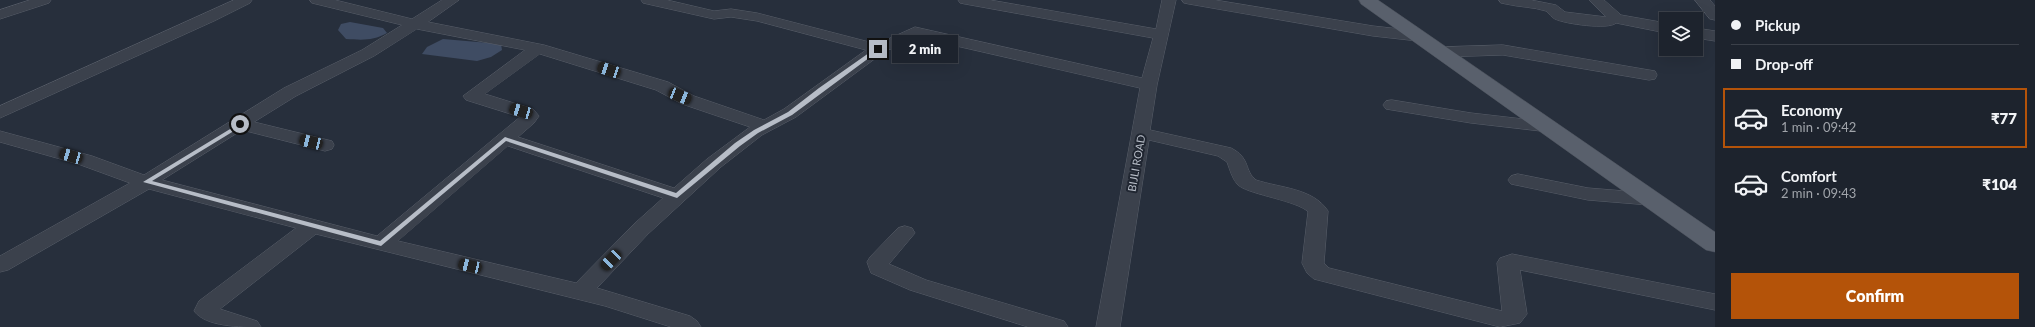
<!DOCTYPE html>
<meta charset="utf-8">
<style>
body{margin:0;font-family:Lato,sans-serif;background:#2a2f39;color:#f1f3f6;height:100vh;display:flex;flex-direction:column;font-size:15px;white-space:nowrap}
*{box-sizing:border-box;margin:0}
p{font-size:13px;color:#a0a4aa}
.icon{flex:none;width:22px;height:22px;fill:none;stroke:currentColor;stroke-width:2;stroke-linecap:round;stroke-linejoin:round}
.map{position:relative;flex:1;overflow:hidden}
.drawer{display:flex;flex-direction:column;background:#1d232d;width:320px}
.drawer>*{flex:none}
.banner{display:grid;align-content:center;height:88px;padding:0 16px;background:#1d232d}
.buttons{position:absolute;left:1659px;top:12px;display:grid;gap:8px}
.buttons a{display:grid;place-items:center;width:44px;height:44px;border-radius:0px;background:#1d232d;box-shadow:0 4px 16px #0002,0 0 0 1px #3b4049;font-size:20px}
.end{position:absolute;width:18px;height:18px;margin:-9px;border:5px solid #b7bdc7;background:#111;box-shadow:0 0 0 2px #111}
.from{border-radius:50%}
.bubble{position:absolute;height:28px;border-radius:0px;background:#1d232d;box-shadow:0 4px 16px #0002,0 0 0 1px #3b4049;font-size:13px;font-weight:800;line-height:28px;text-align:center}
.car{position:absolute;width:12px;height:24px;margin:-12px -6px;border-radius:5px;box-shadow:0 0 3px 1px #0007;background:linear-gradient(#222 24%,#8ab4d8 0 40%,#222 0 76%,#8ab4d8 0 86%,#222 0)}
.banner b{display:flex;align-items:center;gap:14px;height:38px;font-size:15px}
.banner b+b{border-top:1px solid #3b4049}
.banner i{width:10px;height:10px;background:#f1f3f6}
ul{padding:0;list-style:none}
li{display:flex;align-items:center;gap:12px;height:60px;margin:0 8px 6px;padding:0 8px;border:2px solid transparent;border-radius:0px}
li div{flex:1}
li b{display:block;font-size:15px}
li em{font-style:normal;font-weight:800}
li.selected{border-color:#b45309}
li>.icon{width:36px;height:36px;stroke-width:1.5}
.cta{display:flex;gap:8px;margin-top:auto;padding:8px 16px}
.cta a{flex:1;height:46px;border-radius:0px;background:#b45309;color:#fff;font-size:16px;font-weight:800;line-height:46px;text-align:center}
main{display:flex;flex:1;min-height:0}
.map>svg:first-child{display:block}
.water{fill:#3f4c63}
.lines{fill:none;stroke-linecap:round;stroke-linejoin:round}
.minor-casing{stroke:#595f6a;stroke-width:1}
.major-casing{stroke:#444a55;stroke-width:1}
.minor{fill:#3b414c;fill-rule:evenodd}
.major{fill:#59606c;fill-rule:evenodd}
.route{fill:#b7bdc7}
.labels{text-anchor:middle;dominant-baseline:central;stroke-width:4;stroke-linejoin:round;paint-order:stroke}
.street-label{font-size:11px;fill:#b7bdc7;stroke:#202631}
</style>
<main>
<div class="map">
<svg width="1715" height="327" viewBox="0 0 1715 327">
<rect width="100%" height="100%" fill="#272f3c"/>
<!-- water -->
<g class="water">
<path d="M 350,22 L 383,28 L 387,33 C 373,41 362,40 346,39 L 338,30 L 341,24 Z"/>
<path d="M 443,39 L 501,44 L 502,50 L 491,57 L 477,61 L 422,54 L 427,47 Z"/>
</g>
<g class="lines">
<!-- minor casing -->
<g class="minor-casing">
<g id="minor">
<path d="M 30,0 L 51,0 L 49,3 L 0,19 L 0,10 Z"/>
<path d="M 234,0 L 252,0 L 250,3 L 214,21 L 0,118 L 0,106 Z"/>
<path d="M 310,0 L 335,0 L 412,19 L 442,0 L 459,0 L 428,22 L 544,45 L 668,82 L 694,96 L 764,120 L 784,109 L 866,50 L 757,21 L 731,17 L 714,19 L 643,3 L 641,0 L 667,0 L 714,11 L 731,9 L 757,13 L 877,44 L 915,27 L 1142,78 L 1153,38 L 965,4 L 960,3 L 958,0 L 990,0 L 1156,29 L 1162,0 L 1176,0 L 1157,85 L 1150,130 L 1231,148 C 1251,158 1244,171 1256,180 C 1280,188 1313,188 1328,211 L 1324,263 L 1329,268 L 1502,311 L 1497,263 L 1500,258 L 1512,254 L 1715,294 L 1715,310 L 1520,270 L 1527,314 L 1520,323 L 1500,327 L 1314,279 L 1307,273 L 1302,263 L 1308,212 L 1306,210 C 1290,199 1246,194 1237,184 C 1232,178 1230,170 1227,162 L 1218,156 L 1149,140 L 1120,327 L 1096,327 L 1140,88 L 917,37 L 884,52 L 796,117 L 762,135 L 721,167 L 648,234 L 597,288 L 690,316 L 697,321 L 701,327 L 671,327 L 605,306 L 316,234 L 220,309 L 257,321 L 261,327 C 240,327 206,327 194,311 L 199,301 L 296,228 L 149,189 L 8,270 L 0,272 L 0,256 L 130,183 L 78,164 L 0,142 L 0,131 L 92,156 L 144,175 L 284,88 L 362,50 L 402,25 L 312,3 ZM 417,29 L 525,50 L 463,96 L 466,100 L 520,117 L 377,236 L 162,180 L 242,130 L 325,151 L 332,149 L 334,145 L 332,141 L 254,122 L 296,96 L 374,56 ZM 540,54 L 656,90 L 682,104 L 750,127 L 707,159 L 674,188 L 518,137 L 534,123 L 539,116 L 533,109 L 485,94 ZM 508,146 L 663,198 L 634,224 L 576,283 L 398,241 Z"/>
<path d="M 1182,0 L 1215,0 L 1373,26 L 1418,31 L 1423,33 L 1426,36 L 1423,39 L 1418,41 L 1373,36 L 1189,4 L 1184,3 Z"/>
<path d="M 1499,0 L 1531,0 L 1556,5 L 1565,12 L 1606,17 L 1589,0 L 1604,0 L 1621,15 L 1666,23 L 1666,33 L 1616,23 C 1609,30 1565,24 1555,19 C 1552,18 1549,13 1546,11 C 1534,7 1518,7 1506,4 L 1501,3 Z"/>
<path d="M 1695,0 L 1710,0 L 1715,6 L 1715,20 L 1710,19 Z"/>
<path d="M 1696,28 L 1715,31 L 1715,41 L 1696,38 Z"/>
<path d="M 1503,45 L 1649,70 L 1655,71 L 1657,75 L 1655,79 L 1649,80 L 1503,55 L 1441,57 L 1435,55 L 1433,52 L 1435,49 L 1441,47 Z"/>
<path d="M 1392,100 L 1471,113 L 1549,122 L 1555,123 L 1558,127 L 1555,131 L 1549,132 L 1471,123 L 1386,109 L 1383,105 L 1386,101 Z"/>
<path d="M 1518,174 L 1588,188 L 1649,193 L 1656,195 L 1659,199 L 1656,203 L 1649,205 L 1588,200 L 1511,184 L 1508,180 L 1511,176 Z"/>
<path d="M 905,226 L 912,228 L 915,233 L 889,264 L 926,280 L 1064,321 L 1068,327 L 1028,327 L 910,290 L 871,273 L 867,262 L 870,257 L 898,228 Z"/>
</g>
</g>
<!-- major casing -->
<g class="major-casing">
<path id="major" d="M 1359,0 L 1378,0 L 1715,232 L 1715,252 L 1706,250 L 1361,4 Z"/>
</g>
<!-- minor -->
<use href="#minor" class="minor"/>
<!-- major -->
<use href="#major" class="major"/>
</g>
<!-- route -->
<path class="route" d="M 876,48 L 881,49 L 792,115 L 758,133 L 740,146 L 677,198 L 506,141 L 381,246 L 143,182 L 240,123 L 243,124 L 242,126 L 152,181 L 380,241 L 505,137 L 676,193 L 735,143 L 754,130 L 788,112 L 819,88 Z"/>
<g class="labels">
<!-- street labels -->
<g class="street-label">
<text transform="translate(1136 163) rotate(-80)">BIJLI ROAD</text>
</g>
</g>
</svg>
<div class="buttons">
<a><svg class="icon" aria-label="layers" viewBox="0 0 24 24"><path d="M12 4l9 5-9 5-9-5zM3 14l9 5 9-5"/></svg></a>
</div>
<i class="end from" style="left:240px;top:124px"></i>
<i class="end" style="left:878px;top:49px"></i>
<div class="bubble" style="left:892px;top:35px;width:66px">2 min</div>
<i class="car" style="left:609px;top:70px;rotate:288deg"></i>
<i class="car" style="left:680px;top:96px;rotate:112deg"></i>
<i class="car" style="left:521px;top:111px;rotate:286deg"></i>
<i class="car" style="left:311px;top:142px;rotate:284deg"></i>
<i class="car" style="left:71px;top:156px;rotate:286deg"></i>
<i class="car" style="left:611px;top:260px;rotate:224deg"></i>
<i class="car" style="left:470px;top:266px;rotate:283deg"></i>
</div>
<section class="drawer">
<div class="banner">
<b><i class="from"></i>Pickup</b>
<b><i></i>Drop-off</b>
</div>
<ul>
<li class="selected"><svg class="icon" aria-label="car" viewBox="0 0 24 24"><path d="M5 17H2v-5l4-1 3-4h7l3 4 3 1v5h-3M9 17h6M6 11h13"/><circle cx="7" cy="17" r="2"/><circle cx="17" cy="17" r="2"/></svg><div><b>Economy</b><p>1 min · 09:42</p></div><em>₹77</em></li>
<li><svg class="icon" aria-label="car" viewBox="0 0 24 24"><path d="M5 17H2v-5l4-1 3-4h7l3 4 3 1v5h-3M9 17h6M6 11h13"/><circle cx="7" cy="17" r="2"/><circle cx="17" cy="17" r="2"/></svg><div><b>Comfort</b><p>2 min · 09:43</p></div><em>₹104</em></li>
</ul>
<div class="cta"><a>Confirm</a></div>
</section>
</main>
